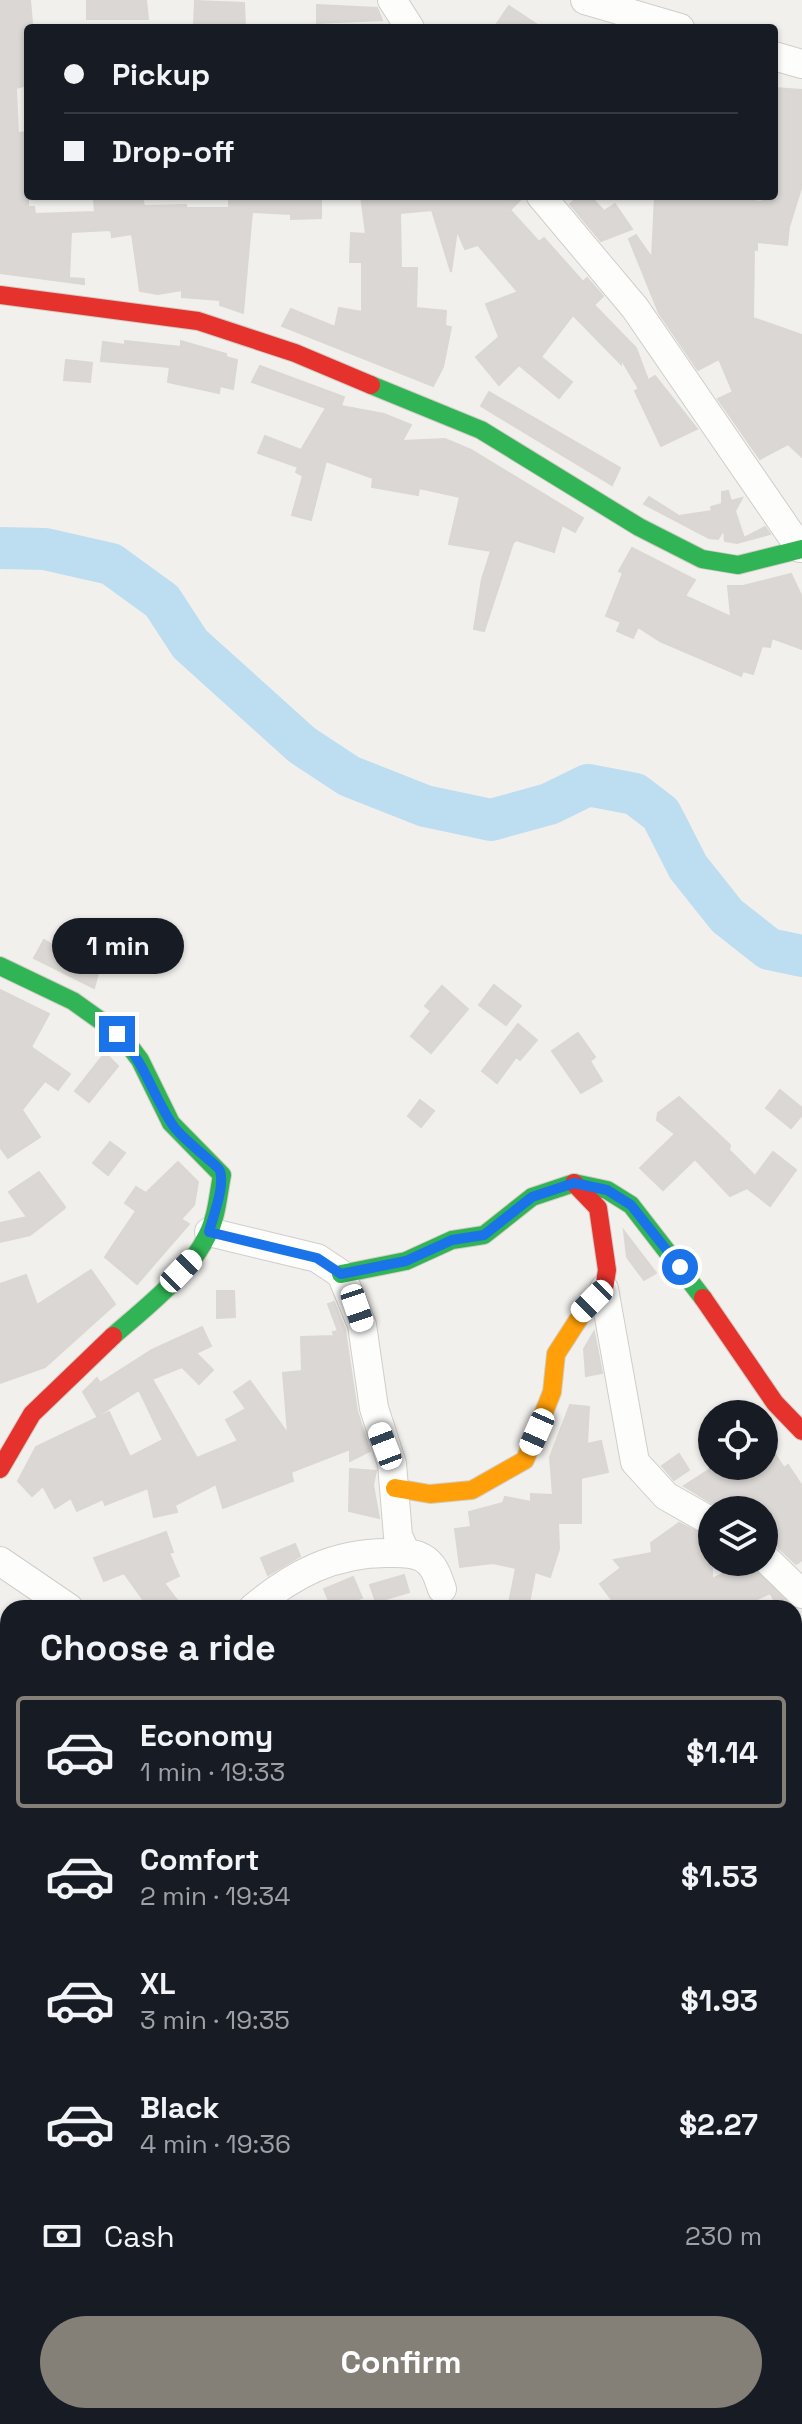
<!DOCTYPE html>
<meta charset="utf-8">
<style>
body{margin:0;font-family:"Space Grotesk",sans-serif;background:#242831;color:#f1f3f6;height:100vh;display:flex;flex-direction:column;font-size:30px;white-space:nowrap}
*{box-sizing:border-box;margin:0}
p{font-size:26px;color:#9ea1a6}
.icon{flex:none;width:44px;height:44px;fill:none;stroke:currentColor;stroke-width:2;stroke-linecap:round;stroke-linejoin:round}
.map{position:relative;flex:1;overflow:hidden}
.side{position:absolute;left:0px;top:1600px;width:802px;height:824px;display:flex;flex-direction:column;background:#171b24;border-radius:24px 24px 0 0;box-shadow:0 2px 6px #0004}
.side>*{flex:none}
.banner{position:absolute;left:24px;top:24px;width:754px;height:176px;border-radius:8px;box-shadow:0 2px 6px #0004;display:grid;align-content:center;height:176px;padding:0 40px;background:#171b24}
.controls{position:absolute;left:698px;top:1400px;display:grid;gap:16px}
.controls a{display:grid;place-items:center;width:80px;height:80px;border-radius:50%;background:#171b24;box-shadow:0 2px 6px #0004;font-size:40px}
.end{position:absolute;width:36px;height:36px;margin:-18px;border:10px solid #1a73e8;background:#fff;box-shadow:0 0 0 4px #fff}
.from{border-radius:50%}
.bubble{position:absolute;height:56px;border-radius:28px;background:#171b24;box-shadow:0 2px 6px #0004;font-size:26px;font-weight:600;line-height:56px;text-align:center}
.car{position:absolute;width:24px;height:48px;margin:-24px -12px;border-radius:10px;box-shadow:0 0 6px 2px #0007;background:linear-gradient(#fff 24%,#345 0 40%,#fff 0 76%,#345 0 86%,#fff 0)}
.banner b{display:flex;align-items:center;gap:28px;height:76px;font-size:30px}
.banner b+b{border-top:2px solid #363941}
.banner i{width:20px;height:20px;background:#f1f3f6}
ul{padding:0;list-style:none}
li{display:flex;align-items:center;gap:24px;height:112px;margin:0 16px 12px;padding:0 24px;border:4px solid transparent;border-radius:8px}
li div{flex:1}
li b{display:block;font-size:30px}
li em{font-style:normal;font-weight:600}
li.active{border-color:#847f77}
li>.icon{width:72px;height:72px;stroke-width:1.5}
h2{padding:0 40px;font-size:36px;line-height:96px}
.pay{display:flex;align-items:center;gap:20px;height:88px;padding:0 40px;font-size:30px}
.pay p{margin-inline-start:auto}
.action{display:flex;gap:16px;margin-top:auto;padding:16px 40px}
.action a{flex:1;height:92px;border-radius:48px;background:#847f77;color:#fff;font-size:32px;font-weight:600;line-height:92px;text-align:center}
.map>svg:first-child{display:block}
.lines{fill:none;stroke-linecap:round;stroke-linejoin:round}
.river{stroke:#bdddf0;stroke-width:42}
.building{fill:#dad7d4;stroke:#dbd7d2;stroke-width:2}
.street-casing{stroke:#d0ceca;stroke-width:30}
.fast-casing{stroke:#d2cdc4;stroke-width:20}
.slow-casing{stroke:#d2cdc4;stroke-width:20}
.jam-casing{stroke:#d2cdc4;stroke-width:20}
.street{stroke:#fdfdfc;stroke-width:28}
.fast{stroke:#30b455;stroke-width:18}
.slow{stroke:#ff9f0a;stroke-width:18}
.jam{stroke:#e5322d;stroke-width:18}
.route{stroke:#1a73e8;stroke-width:10}
</style>
<div class="map">
<svg width="802" height="2424" viewBox="0 0 802 2424">
<rect width="100%" height="100%" fill="#f2f0ed"/>
<g class="lines">
<!-- river -->
<path class="river" d="M 0,548 L 45,549 L 111,564 L 162,601 L 190,644 L 302,745 L 349,776 L 425,806 L 491,820 L 549,804 L 588,785 L 635,794 L 661,814 L 688,867 L 727,916 L 769,949 L 802,956"/>
</g>
<!-- building -->
<g class="building">
<path d="M 0,0 L 30,0 L 32,23 L 27,24 L 28,85 L 16,88 L 18,133 L 28,132 L 28,207 L 34,207 L 35,214 L 95,212 L 94,201 L 130,196 L 142,196 L 144,206 L 186,205 L 186,208 L 229,208 L 229,196 L 321,196 L 321,218 L 291,219 L 291,214 L 252,212 L 243,313 L 220,305 L 220,300 L 182,297 L 182,290 L 158,294 L 140,291 L 132,234 L 112,237 L 111,230 L 71,232 L 69,278 L 84,279 L 84,284 L 0,273 Z"/>
<path d="M 87,0 L 146,0 L 148,19 L 87,19 Z"/>
<path d="M 195,1 L 244,3 L 245,28 L 194,25 Z"/>
<path d="M 317,5 L 377,8 L 382,20 L 317,23 Z"/>
<path d="M 509,6 L 542,28 L 494,28 Z"/>
<path d="M 774,88 L 802,90 L 802,185 L 789,227 L 787,245 L 757,242 L 757,250 L 754,249 L 753,318 L 802,335 L 802,457 L 788,444 L 760,459 L 718,399 L 733,392 L 719,359 L 698,370 L 659,313 L 629,239 L 636,235 L 652,258 L 655,196 L 714,196 L 762,202 L 764,196 L 774,196 Z"/>
<path d="M 361,196 L 524,196 L 510,210 L 539,242 L 544,238 L 583,282 L 587,278 L 603,296 L 594,305 L 636,348 L 648,380 L 655,376 L 697,429 L 661,446 L 635,391 L 639,389 L 621,359 L 621,364 L 573,315 L 541,357 L 572,382 L 559,398 L 519,365 L 499,385 L 476,357 L 499,337 L 486,304 L 518,292 L 478,245 L 465,249 L 457,230 L 451,272 L 432,210 L 400,213 L 401,268 L 417,268 L 416,308 L 446,311 L 445,326 L 451,327 L 443,367 L 433,386 L 282,326 L 291,309 L 335,327 L 339,308 L 362,312 L 362,262 L 350,262 L 351,233 L 366,234 Z"/>
<path d="M 579,196 L 590,196 L 604,211 L 615,204 L 632,229 L 601,241 L 570,204 Z"/>
<path d="M 125,341 L 181,347 L 181,341 L 226,354 L 226,357 L 237,360 L 233,389 L 220,386 L 219,393 L 168,382 L 170,367 L 101,361 L 103,342 L 125,345 Z"/>
<path d="M 66,360 L 92,363 L 90,382 L 64,380 Z"/>
<path d="M 260,366 L 344,397 L 341,406 L 384,414 L 411,425 L 402,441 L 445,439 L 471,450 L 583,518 L 575,532 L 562,525 L 554,552 L 516,540 L 513,543 L 484,631 L 474,629 L 482,579 L 491,551 L 449,544 L 460,497 L 419,488 L 418,495 L 372,487 L 373,478 L 326,461 L 311,520 L 292,515 L 303,476 L 296,472 L 298,467 L 258,453 L 265,436 L 301,450 L 326,408 L 252,382 Z"/>
<path d="M 489,392 L 620,468 L 612,485 L 481,406 Z"/>
<path d="M 728,491 L 731,501 L 742,498 L 735,511 L 744,538 L 765,527 L 770,534 L 737,543 L 725,541 L 724,529 L 718,539 L 709,538 L 644,504 L 649,497 L 679,516 L 712,511 L 711,507 L 722,504 L 722,492 Z"/>
<path d="M 632,548 L 695,580 L 685,596 L 731,617 L 728,586 L 743,586 L 791,574 L 802,597 L 802,649 L 772,638 L 770,647 L 762,646 L 753,674 L 743,671 L 741,676 L 660,641 L 638,627 L 633,638 L 617,631 L 621,622 L 606,616 L 623,573 L 619,571 Z"/>
<path d="M 76,927 L 106,944 L 94,988 L 34,958 L 44,940 L 62,951 Z"/>
<path d="M 494,985 L 521,1006 L 506,1025 L 479,1005 Z"/>
<path d="M 442,986 L 468,1009 L 431,1053 L 411,1036 L 431,1011 L 425,1006 Z"/>
<path d="M 0,990 L 49,1014 L 31,1047 L 70,1074 L 58,1090 L 45,1081 L 22,1110 L 40,1137 L 8,1158 L 0,1147 Z"/>
<path d="M 518,1024 L 537,1040 L 520,1060 L 516,1057 L 497,1083 L 482,1071 Z"/>
<path d="M 578,1033 L 595,1057 L 590,1061 L 602,1081 L 581,1093 L 552,1051 Z"/>
<path d="M 105,1053 L 118,1066 L 89,1102 L 75,1091 Z"/>
<path d="M 780,1090 L 802,1108 L 802,1115 L 791,1128 L 766,1108 Z"/>
<path d="M 679,1097 L 730,1145 L 729,1150 L 755,1176 L 773,1152 L 796,1170 L 770,1206 L 747,1188 L 730,1196 L 695,1159 L 663,1190 L 640,1168 L 675,1134 L 657,1120 L 658,1113 Z"/>
<path d="M 420,1100 L 434,1111 L 421,1127 L 408,1116 Z"/>
<path d="M 110,1142 L 125,1153 L 108,1175 L 93,1163 Z"/>
<path d="M 178,1162 L 198,1182 L 194,1205 L 181,1219 L 189,1224 L 137,1284 L 105,1257 L 136,1211 L 125,1203 L 136,1187 L 146,1193 Z"/>
<path d="M 39,1172 L 65,1207 L 62,1209 L 65,1208 L 30,1235 L 0,1242 L 0,1223 L 27,1217 L 9,1192 Z"/>
<path d="M 624,1231 L 656,1273 L 644,1280 L 627,1257 Z"/>
<path d="M 91,1270 L 115,1304 L 45,1367 L 0,1383 L 0,1284 L 26,1275 L 37,1305 Z"/>
<path d="M 217,1291 L 234,1291 L 235,1317 L 217,1318 Z"/>
<path d="M 334,1302 L 345,1330 L 357,1411 L 370,1451 L 350,1461 L 350,1449 L 291,1472 L 293,1481 L 223,1508 L 216,1484 L 175,1505 L 177,1512 L 154,1517 L 148,1488 L 105,1505 L 103,1499 L 77,1511 L 71,1498 L 55,1508 L 43,1486 L 32,1496 L 18,1481 L 36,1447 L 109,1412 L 130,1457 L 163,1440 L 139,1390 L 97,1416 L 83,1392 L 97,1378 L 100,1383 L 152,1350 L 202,1327 L 211,1346 L 196,1353 L 213,1370 L 199,1384 L 182,1367 L 152,1379 L 197,1458 L 238,1441 L 226,1420 L 246,1409 L 234,1392 L 250,1381 L 288,1434 L 283,1373 L 302,1371 L 301,1337 L 334,1336 L 333,1332 L 338,1331 L 328,1304 Z"/>
<path d="M 594,1332 L 602,1373 L 586,1376 L 584,1349 Z"/>
<path d="M 570,1405 L 589,1407 L 587,1444 L 601,1441 L 608,1472 L 581,1478 L 581,1523 L 558,1523 L 559,1549 L 550,1577 L 535,1572 L 528,1608 L 508,1608 L 516,1568 L 493,1563 L 460,1567 L 455,1529 L 471,1527 L 469,1512 L 503,1503 L 505,1497 L 531,1502 L 531,1494 L 553,1495 L 550,1457 Z"/>
<path d="M 764,1437 L 784,1468 L 788,1465 L 802,1486 L 802,1560 L 796,1564 L 776,1545 L 764,1540 L 764,1510 L 723,1510 L 684,1486 L 715,1466 L 764,1466 Z"/>
<path d="M 679,1454 L 689,1470 L 674,1480 L 662,1466 Z"/>
<path d="M 350,1469 L 376,1471 L 373,1485 L 379,1518 L 349,1511 Z"/>
<path d="M 679,1523 L 712,1539 L 712,1579 L 748,1562 L 793,1608 L 779,1608 L 770,1593 L 739,1608 L 618,1608 L 600,1584 L 621,1568 L 614,1560 L 652,1553 L 651,1543 Z"/>
<path d="M 166,1532 L 173,1552 L 169,1553 L 179,1576 L 164,1583 L 183,1608 L 149,1608 L 124,1573 L 104,1581 L 94,1558 Z"/>
<path d="M 295,1544 L 300,1556 L 268,1575 L 261,1558 Z"/>
<path d="M 404,1575 L 409,1592 L 376,1602 L 370,1585 Z"/>
<path d="M 353,1577 L 362,1598 L 332,1608 L 324,1589 Z"/>
</g>
<g class="lines">
<!-- street casing -->
<g class="street-casing">
<g id="street">
<path d="M 392,0 L 410,28"/>
<path d="M 585,0 L 680,28"/>
<path d="M 774,56 L 802,64"/>
<path d="M 541,196 L 635,308 L 800,548"/>
<path d="M 209,1232 L 317,1258 L 341,1274 L 362,1325 L 374,1408 L 392,1464 L 398,1536 L 406,1553"/>
<path d="M 604,1289 L 635,1462 L 666,1496 L 712,1522"/>
<path d="M 764,1557 L 802,1594"/>
<path d="M 0,1561 L 69,1608"/>
<path d="M 253,1608 C 293,1574 334,1553 387,1553 C 399,1553 413,1552 423,1558 C 435,1565 438,1578 442,1589"/>
<path d="M 0,1714 L 8,1709"/>
<path d="M 794,1791 L 802,1792"/>
<path d="M 0,1851 L 8,1845"/>
<path d="M 0,2224 L 8,2223"/>
<path d="M 794,2410 L 802,2412"/>
<path d="M 566,2416 L 580,2424"/>
</g>
</g>
<!-- fast casing -->
<g class="fast-casing">
<g id="fast">
<path d="M 371,385 L 481,430 L 639,527 L 702,559 L 738,565 L 802,549"/>
<path d="M 0,966 L 73,1001 L 122,1036 L 140,1060 L 171,1123 L 222,1175 C 218,1195 217,1217 207,1236 C 188,1275 145,1308 113,1336"/>
<path d="M 341,1274 L 406,1261 L 452,1240 L 484,1235 L 532,1197 L 574,1183 L 607,1190 L 631,1205 L 703,1298"/>
</g>
</g>
<!-- slow casing -->
<g class="slow-casing">
<path id="slow" d="M 395,1488 L 430,1494 L 472,1490 L 525,1460 L 552,1392 L 556,1354 L 587,1306"/>
</g>
<!-- jam casing -->
<g class="jam-casing">
<g id="jam">
<path d="M 0,295 L 198,321 L 295,353 L 371,385"/>
<path d="M 574,1183 L 598,1208 L 607,1270 L 604,1289 L 587,1306"/>
<path d="M 703,1298 L 775,1403 L 802,1431"/>
<path d="M 0,1469 L 32,1414 L 113,1336"/>
</g>
</g>
<!-- street -->
<use href="#street" class="street"/>
<!-- fast -->
<use href="#fast" class="fast"/>
<!-- slow -->
<use href="#slow" class="slow"/>
<!-- jam -->
<use href="#jam" class="jam"/>
</g>
<g class="lines">
<!-- route -->
<path class="route" d="M 117,1034 C 144,1060 152,1094 172,1124 C 180,1138 219,1166 220,1171 C 225,1187 213,1216 209,1232 L 317,1258 L 341,1274 L 406,1261 L 452,1240 L 484,1235 L 532,1197 L 574,1183 L 607,1190 L 631,1205 L 680,1267"/>
</g>
</svg>
<div class="controls">
<a><svg class="icon" aria-label="locate" viewBox="0 0 24 24"><circle cx="12" cy="12" r="6"/><path d="M12 2v4M12 18v4M2 12h4M18 12h4"/></svg></a>
<a><svg class="icon" aria-label="layers" viewBox="0 0 24 24"><path d="M12 4l9 5-9 5-9-5zM3 14l9 5 9-5"/></svg></a>
</div>
<i class="end from" style="left:680px;top:1267px"></i>
<i class="end" style="left:117px;top:1034px"></i>
<div class="bubble" style="left:52px;top:918px;width:132px">1 min</div>
<i class="car" style="left:181px;top:1271px;rotate:44deg"></i>
<i class="car" style="left:592px;top:1301px;rotate:225deg"></i>
<i class="car" style="left:357px;top:1308px;rotate:161deg"></i>
<i class="car" style="left:537px;top:1432px;rotate:204deg"></i>
<i class="car" style="left:385px;top:1446px;rotate:339deg"></i>
<div class="banner">
<b><i class="from"></i>Pickup</b>
<b><i></i>Drop-off</b>
</div>
<section class="side">
<h2>Choose a ride</h2>
<ul>
<li class="active"><svg class="icon" aria-label="car" viewBox="0 0 24 24"><path d="M5 17H2v-5l4-1 3-4h7l3 4 3 1v5h-3M9 17h6M6 11h13"/><circle cx="7" cy="17" r="2"/><circle cx="17" cy="17" r="2"/></svg><div><b>Economy</b><p>1 min · 19:33</p></div><em>$1.14</em></li>
<li><svg class="icon" aria-label="car" viewBox="0 0 24 24"><path d="M5 17H2v-5l4-1 3-4h7l3 4 3 1v5h-3M9 17h6M6 11h13"/><circle cx="7" cy="17" r="2"/><circle cx="17" cy="17" r="2"/></svg><div><b>Comfort</b><p>2 min · 19:34</p></div><em>$1.53</em></li>
<li><svg class="icon" aria-label="car" viewBox="0 0 24 24"><path d="M5 17H2v-5l4-1 3-4h7l3 4 3 1v5h-3M9 17h6M6 11h13"/><circle cx="7" cy="17" r="2"/><circle cx="17" cy="17" r="2"/></svg><div><b>XL</b><p>3 min · 19:35</p></div><em>$1.93</em></li>
<li><svg class="icon" aria-label="car" viewBox="0 0 24 24"><path d="M5 17H2v-5l4-1 3-4h7l3 4 3 1v5h-3M9 17h6M6 11h13"/><circle cx="7" cy="17" r="2"/><circle cx="17" cy="17" r="2"/></svg><div><b>Black</b><p>4 min · 19:36</p></div><em>$2.27</em></li>
</ul>
<div class="pay"><svg class="icon" aria-label="cash" viewBox="0 0 24 24"><path d="M3 7h18v10H3z"/><circle cx="12" cy="12" r="2"/></svg>Cash<p>230 m</p></div>
<div class="action"><a>Confirm</a></div>
</section>
</div>
